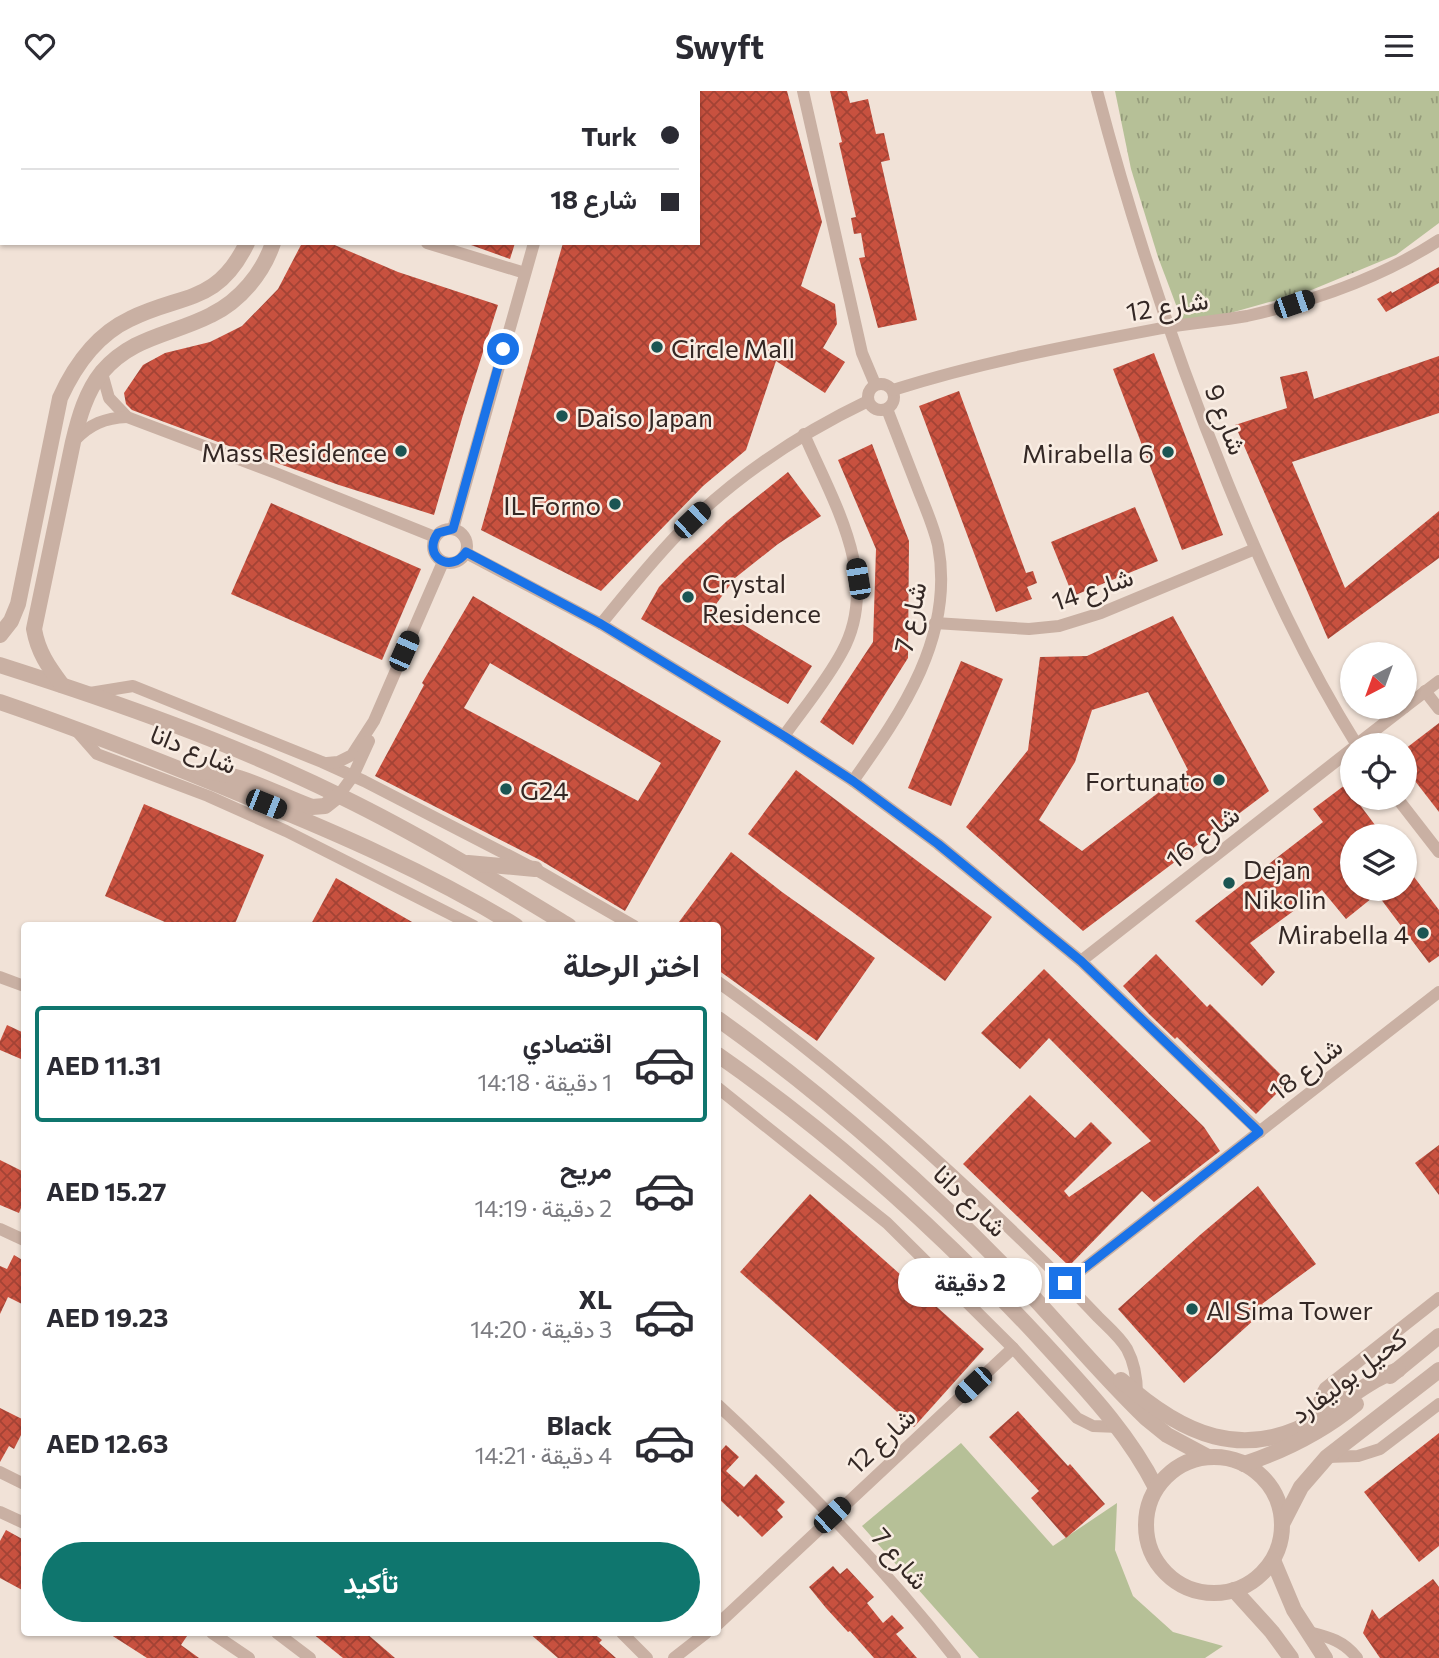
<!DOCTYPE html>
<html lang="ar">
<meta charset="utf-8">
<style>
body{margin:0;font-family:Commissioner,Vazirmatn,sans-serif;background:#f2f2f3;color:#2b2b33;direction:rtl;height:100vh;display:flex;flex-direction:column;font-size:26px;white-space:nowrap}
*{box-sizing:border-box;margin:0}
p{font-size:23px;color:#7c7c81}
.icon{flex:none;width:38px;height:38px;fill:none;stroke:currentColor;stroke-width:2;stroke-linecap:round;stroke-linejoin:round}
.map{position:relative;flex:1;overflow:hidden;direction:ltr}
.details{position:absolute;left:21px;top:831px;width:700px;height:714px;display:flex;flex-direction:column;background:#fff;border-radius:7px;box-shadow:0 2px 5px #0004;direction:rtl}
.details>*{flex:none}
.hud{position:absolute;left:0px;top:0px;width:700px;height:154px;box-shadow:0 2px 5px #0004;direction:rtl;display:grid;align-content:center;height:154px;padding:0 21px;background:#fff}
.needle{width:46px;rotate:221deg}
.buttons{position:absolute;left:1340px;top:551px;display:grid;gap:14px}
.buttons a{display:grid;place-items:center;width:77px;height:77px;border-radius:50%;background:#fff;box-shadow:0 2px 5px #0004;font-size:35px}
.end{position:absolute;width:32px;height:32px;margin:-16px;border:9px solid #1a73e8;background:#fff;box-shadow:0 0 0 4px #fff}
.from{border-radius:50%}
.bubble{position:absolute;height:49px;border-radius:24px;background:#fff;box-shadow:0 2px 5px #0004;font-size:23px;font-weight:700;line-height:49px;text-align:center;direction:rtl}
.car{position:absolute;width:21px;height:42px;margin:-21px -10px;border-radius:9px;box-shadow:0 0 5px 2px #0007;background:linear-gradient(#222 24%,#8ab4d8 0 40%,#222 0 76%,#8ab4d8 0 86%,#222 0)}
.hud b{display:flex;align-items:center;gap:24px;height:66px;font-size:26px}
.hud b+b{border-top:2px solid #e1e1e2}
.hud i{width:18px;height:18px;background:#2b2b33}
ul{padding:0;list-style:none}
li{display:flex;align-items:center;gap:21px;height:116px;margin:0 14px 10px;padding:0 7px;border:4px solid transparent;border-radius:7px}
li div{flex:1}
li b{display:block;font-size:26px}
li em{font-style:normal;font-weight:700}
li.current{border-color:#0f766e}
li>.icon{width:63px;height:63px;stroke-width:1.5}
h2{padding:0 21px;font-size:32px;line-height:84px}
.button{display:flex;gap:14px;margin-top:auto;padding:14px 21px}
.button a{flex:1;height:80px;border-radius:42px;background:#0f766e;color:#fff;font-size:28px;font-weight:700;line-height:80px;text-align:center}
header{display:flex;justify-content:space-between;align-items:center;height:91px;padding:0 21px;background:#fff;font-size:32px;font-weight:700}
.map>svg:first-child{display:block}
.grass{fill:#b6c097}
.park{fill:url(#park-tufts)}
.building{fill:url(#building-cross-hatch);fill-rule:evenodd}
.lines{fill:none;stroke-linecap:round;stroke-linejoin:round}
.minor{stroke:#c9b0a3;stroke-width:12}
.tertiary{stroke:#c9b0a3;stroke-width:16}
.route{stroke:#1a73e8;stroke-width:9}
.poi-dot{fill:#1b5553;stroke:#f9ede3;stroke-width:2.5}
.labels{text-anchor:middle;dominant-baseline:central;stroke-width:5;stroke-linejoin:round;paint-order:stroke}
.street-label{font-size:26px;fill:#342825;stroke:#f9ede3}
.poi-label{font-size:26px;fill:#342825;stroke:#f9ede3;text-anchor:start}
</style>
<header><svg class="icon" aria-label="menu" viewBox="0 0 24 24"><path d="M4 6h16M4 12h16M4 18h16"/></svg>Swyft<svg class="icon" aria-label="heart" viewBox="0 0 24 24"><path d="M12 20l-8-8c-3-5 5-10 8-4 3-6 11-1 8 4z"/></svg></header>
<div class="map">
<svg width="1439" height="1567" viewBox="0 0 1439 1567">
<defs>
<pattern id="park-tufts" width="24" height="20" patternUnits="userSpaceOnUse" patternTransform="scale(1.75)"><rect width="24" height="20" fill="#b6c097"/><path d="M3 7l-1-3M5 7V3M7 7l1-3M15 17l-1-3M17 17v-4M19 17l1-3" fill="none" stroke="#959c7b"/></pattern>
<pattern id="building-cross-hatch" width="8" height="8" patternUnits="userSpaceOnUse" patternTransform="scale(1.75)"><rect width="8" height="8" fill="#c8513f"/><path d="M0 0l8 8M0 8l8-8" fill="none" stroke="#a34335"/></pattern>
</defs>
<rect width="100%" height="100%" fill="#f1e2d7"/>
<!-- grass -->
<path class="grass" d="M 961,1352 L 1053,1455 L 1117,1412 L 1115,1459 L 1133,1505 L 1173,1541 L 1223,1555 L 1205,1567 L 979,1567 L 862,1435 Z"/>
<!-- park -->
<path class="park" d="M 1115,0 L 1439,0 L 1439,132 L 1396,164 L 1309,200 L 1184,235 L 1158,166 L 1131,78 Z"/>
<!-- building -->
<g class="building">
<path d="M 698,0 L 787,0 L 822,131 L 801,195 L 835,213 L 837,233 L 823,257 L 845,271 L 825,302 L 776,270 L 746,359 L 703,395 L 601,500 L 481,439 L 563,152 L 698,152 Z"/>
<path d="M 830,0 L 847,0 L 850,12 L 868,8 L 876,43 L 884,42 L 890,69 L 881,71 L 917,229 L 878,237 L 859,167 L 865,166 L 861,142 L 854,143 L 851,127 L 856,126 L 839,52 L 842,51 Z"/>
<path d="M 302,152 L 330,152 L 398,181 L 498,214 L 463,324 L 434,424 L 339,394 L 237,358 L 132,319 L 126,313 L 124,302 L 143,274 L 165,262 L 210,251 L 242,235 L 278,198 Z"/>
<path d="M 472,152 L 515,152 L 510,168 L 471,154 Z"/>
<path d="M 1439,176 L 1439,192 L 1386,221 L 1377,208 L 1391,200 L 1392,202 Z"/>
<path d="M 1154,262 L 1223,444 L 1182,459 L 1113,278 Z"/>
<path d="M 1439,265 L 1439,322 L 1292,371 L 1345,497 L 1439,420 L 1439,467 L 1328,548 L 1235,334 L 1287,317 L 1280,286 L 1307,280 L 1314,308 Z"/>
<path d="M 959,300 L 1026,482 L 1033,480 L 1037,492 L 1027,496 L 1032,508 L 996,521 L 919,315 Z"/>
<path d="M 872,353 L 909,450 L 908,567 L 853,654 L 820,631 L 873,551 L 876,458 L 838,369 Z"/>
<path d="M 788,381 L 821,425 L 778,453 L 735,487 L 714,516 L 812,575 L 788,613 L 641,528 L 659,496 L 685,469 L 727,430 Z"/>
<path d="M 271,412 L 421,478 L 382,569 L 231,503 Z"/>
<path d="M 1135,416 L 1158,470 L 1073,505 L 1051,451 Z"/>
<path d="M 473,505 L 721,650 L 625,820 L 540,769 L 375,685 L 424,594 L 422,592 ZM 490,572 L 661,672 L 638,710 L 464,617 Z"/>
<path d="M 1173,525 L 1269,700 L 1083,840 L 966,736 L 1028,659 L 1040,566 L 1087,565 ZM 1148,601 L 1188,679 L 1082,760 L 1039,729 L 1075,671 L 1092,619 Z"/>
<path d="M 961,570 L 1003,588 L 951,715 L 908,697 Z"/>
<path d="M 1439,632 L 1439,721 L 1405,677 L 1405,658 Z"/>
<path d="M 796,679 L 992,826 L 945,890 L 748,743 Z"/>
<path d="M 1345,694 L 1384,746 L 1353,746 L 1353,798 L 1405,798 L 1405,774 L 1439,819 L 1439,865 L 1429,872 L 1377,803 L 1346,828 L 1322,799 L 1250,852 L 1275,881 L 1262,895 L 1195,830 L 1323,731 L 1313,718 Z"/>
<path d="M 144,713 L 264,764 L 234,835 L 174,835 L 105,805 Z"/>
<path d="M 731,761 L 782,801 L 875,867 L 817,950 L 718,879 L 718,835 L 676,835 Z"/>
<path d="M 336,787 L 419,835 L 310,835 Z"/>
<path d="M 1156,863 L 1207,916 L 1210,913 L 1288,991 L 1256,1023 L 1177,946 L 1175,948 L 1149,923 L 1123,895 Z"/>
<path d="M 1044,878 L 1204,1036 L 1220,1060 L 1154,1111 L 1142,1100 L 1069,1175 L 963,1073 L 1030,1004 L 1075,1047 L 1091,1031 L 1112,1052 L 1064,1100 L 1069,1106 L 1151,1050 L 1049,947 L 1020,978 L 981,942 Z"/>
<path d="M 7,934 L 24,942 L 24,961 L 21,968 L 0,959 L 0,950 Z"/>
<path d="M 1439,1054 L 1439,1104 L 1415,1072 Z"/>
<path d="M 0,1069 L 24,1081 L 24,1109 L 19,1122 L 0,1114 Z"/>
<path d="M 1258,1095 L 1316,1173 L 1262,1213 L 1266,1218 L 1184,1292 L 1118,1218 L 1200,1144 Z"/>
<path d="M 810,1103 L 984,1258 L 914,1336 L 740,1181 Z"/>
<path d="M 14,1164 L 24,1170 L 24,1214 L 8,1206 L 0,1223 L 0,1175 L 7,1178 Z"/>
<path d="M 0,1317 L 24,1329 L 24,1338 L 14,1358 L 9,1355 L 0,1371 Z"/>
<path d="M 1018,1320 L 1068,1375 L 1070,1373 L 1105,1413 L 1066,1447 L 1031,1407 L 1039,1400 L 989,1346 Z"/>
<path d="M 1439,1342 L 1439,1455 L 1419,1471 L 1364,1401 Z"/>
<path d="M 726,1354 L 739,1366 L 726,1380 L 744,1396 L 756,1383 L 785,1411 L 777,1419 L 783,1426 L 762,1446 L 740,1424 L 738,1426 L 718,1407 L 718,1363 Z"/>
<path d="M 6,1439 L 24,1449 L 24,1500 L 0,1487 L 0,1450 Z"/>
<path d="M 833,1475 L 840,1483 L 847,1477 L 874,1506 L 867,1512 L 883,1532 L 892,1524 L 904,1537 L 896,1543 L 917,1567 L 874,1567 L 850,1540 L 848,1541 L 826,1517 L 809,1496 Z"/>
<path d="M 1433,1488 L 1439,1496 L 1439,1567 L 1380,1567 L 1363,1542 L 1372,1518 L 1379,1528 Z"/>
<path d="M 108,1542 L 189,1542 L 181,1554 L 199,1567 L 147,1567 Z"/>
<path d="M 312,1542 L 366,1542 L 395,1567 L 343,1567 Z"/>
<path d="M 529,1542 L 593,1542 L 602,1549 L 599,1552 L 616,1567 L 558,1567 Z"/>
</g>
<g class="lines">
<!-- minor -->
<g class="minor">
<path d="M 803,0 L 862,262 L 875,293"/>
<path d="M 1097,0 C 1132,134 1176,265 1228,393 C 1265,483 1305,571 1357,654"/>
<path d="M 582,2 L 583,0"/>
<path d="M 427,152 L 525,182"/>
<path d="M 102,282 L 109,307 L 127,326 L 278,383 L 435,446"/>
<circle cx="881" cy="306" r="13"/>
<path d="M 893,299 C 981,271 1072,254 1162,237 C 1190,232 1219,230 1247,225 C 1314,210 1381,187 1439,149"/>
<path d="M 75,349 C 90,333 105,327 127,326"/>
<circle cx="450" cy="455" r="17"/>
<path d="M 453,438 L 534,152"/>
<path d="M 466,462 L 601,533 L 784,645 L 853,690 L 938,753 L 1081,870 L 1260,1041"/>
<path d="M 935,532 L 1029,538 L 1059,535 L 1101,522 L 1255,458"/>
<path d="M 601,533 C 626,502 651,471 678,443 C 733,387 797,344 868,310"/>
<path d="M 1425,600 L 1439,618"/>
<path d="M 90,602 L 133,595 L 322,671 L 364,690 L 535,778 L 634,835"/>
<path d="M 1405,616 L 1439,590"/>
<path d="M 75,638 L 97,663 L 208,705 L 286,740 L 474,835"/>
<path d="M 784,645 C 803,618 826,591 842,561 C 882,488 833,411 804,343"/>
<path d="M 1356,654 L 1405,616"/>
<path d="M 327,672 L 338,671 L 352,664 L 374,630 L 443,471"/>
<path d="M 853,690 C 902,621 955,545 938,454 C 934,437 927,420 920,403 C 909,375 898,347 887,318"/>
<path d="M 339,704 L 353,685 L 369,650"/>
<path d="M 1397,707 L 1439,761"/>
<path d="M 1081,870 L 1353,657"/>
<path d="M 0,886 L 24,895"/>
<path d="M 718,891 C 832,972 935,1064 1035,1162 C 1057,1183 1078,1205 1098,1226 C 1108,1236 1120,1246 1127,1258 C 1135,1273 1137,1287 1137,1303"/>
<path d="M 718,997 L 887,1132 L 1013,1257 L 1077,1327 L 1093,1335 L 1119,1336"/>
<path d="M 0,1138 L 24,1149"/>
<path d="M 1065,1192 L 1439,901"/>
<path d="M 718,1314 C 803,1393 883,1475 955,1567"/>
<path d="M 1319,1334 C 1317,1319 1317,1310 1325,1297 L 1439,1207"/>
<path d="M 1327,1366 L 1358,1365 L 1380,1358 L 1439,1313"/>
<path d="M 0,1381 L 24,1393"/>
<path d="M 0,1421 L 24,1432"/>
<path d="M 718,1533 L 1013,1257"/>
<path d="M 1309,1541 C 1329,1546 1344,1550 1357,1567"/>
<path d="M 212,1542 L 249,1567"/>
<path d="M 277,1542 L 310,1567"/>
<path d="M 622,1542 L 647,1567"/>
<path d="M 674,1567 L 706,1542"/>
</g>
<!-- tertiary -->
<g class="tertiary">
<path d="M 297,2 L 298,0"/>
<path d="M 320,2 L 321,0"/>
<path d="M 0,544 L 11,530 L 18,513 L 60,307 C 75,274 96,244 130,228 C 182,202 217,214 247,152"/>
<path d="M 0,574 C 116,611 233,652 342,706 C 420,744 495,790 569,835"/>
<path d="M 62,594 C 48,575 38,561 34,538 L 73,351 C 79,326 86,301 102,281 C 133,245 172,244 211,224 C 240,210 263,182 273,152"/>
<path d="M 0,611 C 82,639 163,671 243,704 C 337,742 429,782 516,835"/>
<path d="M 199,681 C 234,678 278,704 312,716 L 325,715 L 339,704"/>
<path d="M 468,772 L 535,778"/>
<path d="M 718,928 C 820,1001 916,1085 1004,1175 C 1053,1225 1096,1279 1146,1327 L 1167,1344 L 1208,1366"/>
<path d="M 718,964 C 836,1046 945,1145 1043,1251 C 1085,1297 1128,1341 1156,1397"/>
<path d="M 1390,1285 L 1439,1245"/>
<path d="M 1121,1289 C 1181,1343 1244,1373 1320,1326 C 1345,1310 1369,1289 1398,1279"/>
<circle cx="1214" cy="1434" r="68"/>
<path d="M 1244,1373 C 1286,1359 1322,1341 1356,1313"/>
<path d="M 1283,1431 L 1301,1396 L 1327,1366 L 1439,1279"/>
<path d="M 1273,1469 L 1294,1519 L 1325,1567"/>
<path d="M 1234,1499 L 1272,1541 L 1291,1567"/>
</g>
</g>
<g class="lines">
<!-- route -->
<path class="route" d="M 503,258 L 453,438 L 438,442 C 421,465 451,484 466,461 L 601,533 L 784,645 L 853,690 L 938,753 L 1081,870 L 1259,1041 L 1065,1192"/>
</g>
<!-- markers -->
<g class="poi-dot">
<circle cx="657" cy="256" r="7"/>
<circle cx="562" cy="325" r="7"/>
<circle cx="401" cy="360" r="7"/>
<circle cx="1168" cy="361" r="7"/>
<circle cx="615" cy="413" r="7"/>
<circle cx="688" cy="506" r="7"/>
<circle cx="1219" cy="689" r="7"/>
<circle cx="506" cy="698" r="7"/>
<circle cx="1229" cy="792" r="7"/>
<circle cx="1423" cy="842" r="7"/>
<circle cx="1192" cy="1218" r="7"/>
</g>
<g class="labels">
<!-- street labels -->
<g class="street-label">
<text transform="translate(1167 214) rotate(-9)">شارع 12</text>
<text transform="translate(1227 328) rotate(69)">شارع 9</text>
<text transform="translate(1092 497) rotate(-19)">شارع 14</text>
<text transform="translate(909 526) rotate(-78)">شارع 7</text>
<text transform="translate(194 657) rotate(22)">شارع دانا</text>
<text transform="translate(1202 745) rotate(-38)">شارع 16</text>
<text transform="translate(1305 977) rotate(-38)">شارع 18</text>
<text transform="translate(971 1109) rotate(44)">شارع دانا</text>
<text transform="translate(1348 1284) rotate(-37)">كحيل بوليفارد</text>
<text transform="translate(880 1349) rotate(-43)">شارع 12</text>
<text transform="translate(901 1467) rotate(49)">شارع 7</text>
</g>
<!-- poi labels -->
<g class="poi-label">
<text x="671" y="256">Circle Mall</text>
<text x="576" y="325">Daiso Japan</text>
<text x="387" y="360" text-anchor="end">Mass Residence</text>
<text x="1154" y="361" text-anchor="end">Mirabella 6</text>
<text x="601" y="413" text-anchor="end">IL Forno</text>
<text x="702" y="491">Crystal<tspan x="702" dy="30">Residence</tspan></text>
<text x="1205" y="689" text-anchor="end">Fortunato</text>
<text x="520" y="698">G24</text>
<text x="1243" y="777">Dejan<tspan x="1243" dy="30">Nikolin</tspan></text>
<text x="1409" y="842" text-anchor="end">Mirabella 4</text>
<text x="1206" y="1218">Al Sima Tower</text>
</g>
</g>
</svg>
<div class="buttons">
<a><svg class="needle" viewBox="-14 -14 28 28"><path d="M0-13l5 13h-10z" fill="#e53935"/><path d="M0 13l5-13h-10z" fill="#7c7c81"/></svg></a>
<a><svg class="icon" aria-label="locate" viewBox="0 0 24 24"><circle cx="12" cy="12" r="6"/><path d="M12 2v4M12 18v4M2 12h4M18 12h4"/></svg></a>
<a><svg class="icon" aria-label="layers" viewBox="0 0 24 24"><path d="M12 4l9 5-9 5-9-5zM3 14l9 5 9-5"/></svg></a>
</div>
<i class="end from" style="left:503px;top:258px"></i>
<i class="end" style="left:1065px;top:1192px"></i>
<div class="bubble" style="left:898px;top:1167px;width:144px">2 دقيقة</div>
<i class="car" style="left:1294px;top:213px;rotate:71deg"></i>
<i class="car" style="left:692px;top:429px;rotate:46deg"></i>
<i class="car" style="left:858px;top:488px;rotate:351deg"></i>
<i class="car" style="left:404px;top:560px;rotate:24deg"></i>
<i class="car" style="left:266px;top:713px;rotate:112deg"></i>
<i class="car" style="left:973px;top:1294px;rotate:227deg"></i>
<i class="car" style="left:832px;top:1424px;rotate:47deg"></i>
<div class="hud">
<b><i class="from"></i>Turk</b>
<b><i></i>شارع 18</b>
</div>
<section class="details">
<h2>اختر الرحلة</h2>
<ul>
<li class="current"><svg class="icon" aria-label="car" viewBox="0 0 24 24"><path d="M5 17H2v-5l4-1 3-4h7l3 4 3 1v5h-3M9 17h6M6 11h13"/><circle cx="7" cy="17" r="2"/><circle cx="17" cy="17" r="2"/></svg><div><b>اقتصادي</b><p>1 دقيقة · 14:18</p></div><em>AED 11.31</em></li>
<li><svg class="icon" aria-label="car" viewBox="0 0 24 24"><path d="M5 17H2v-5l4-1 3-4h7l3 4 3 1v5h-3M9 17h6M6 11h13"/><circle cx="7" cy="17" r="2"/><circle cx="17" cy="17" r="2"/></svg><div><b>مريح</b><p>2 دقيقة · 14:19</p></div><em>AED 15.27</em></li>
<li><svg class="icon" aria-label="car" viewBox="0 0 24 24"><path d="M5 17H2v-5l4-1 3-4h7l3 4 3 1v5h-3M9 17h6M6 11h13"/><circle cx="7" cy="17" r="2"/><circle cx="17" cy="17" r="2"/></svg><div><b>XL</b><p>3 دقيقة · 14:20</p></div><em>AED 19.23</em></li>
<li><svg class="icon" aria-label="car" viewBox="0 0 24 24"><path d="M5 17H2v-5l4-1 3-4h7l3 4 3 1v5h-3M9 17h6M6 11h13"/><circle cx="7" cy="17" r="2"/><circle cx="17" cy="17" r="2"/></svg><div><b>Black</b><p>4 دقيقة · 14:21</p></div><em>AED 12.63</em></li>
</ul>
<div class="button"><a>تأكيد</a></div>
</section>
</div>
